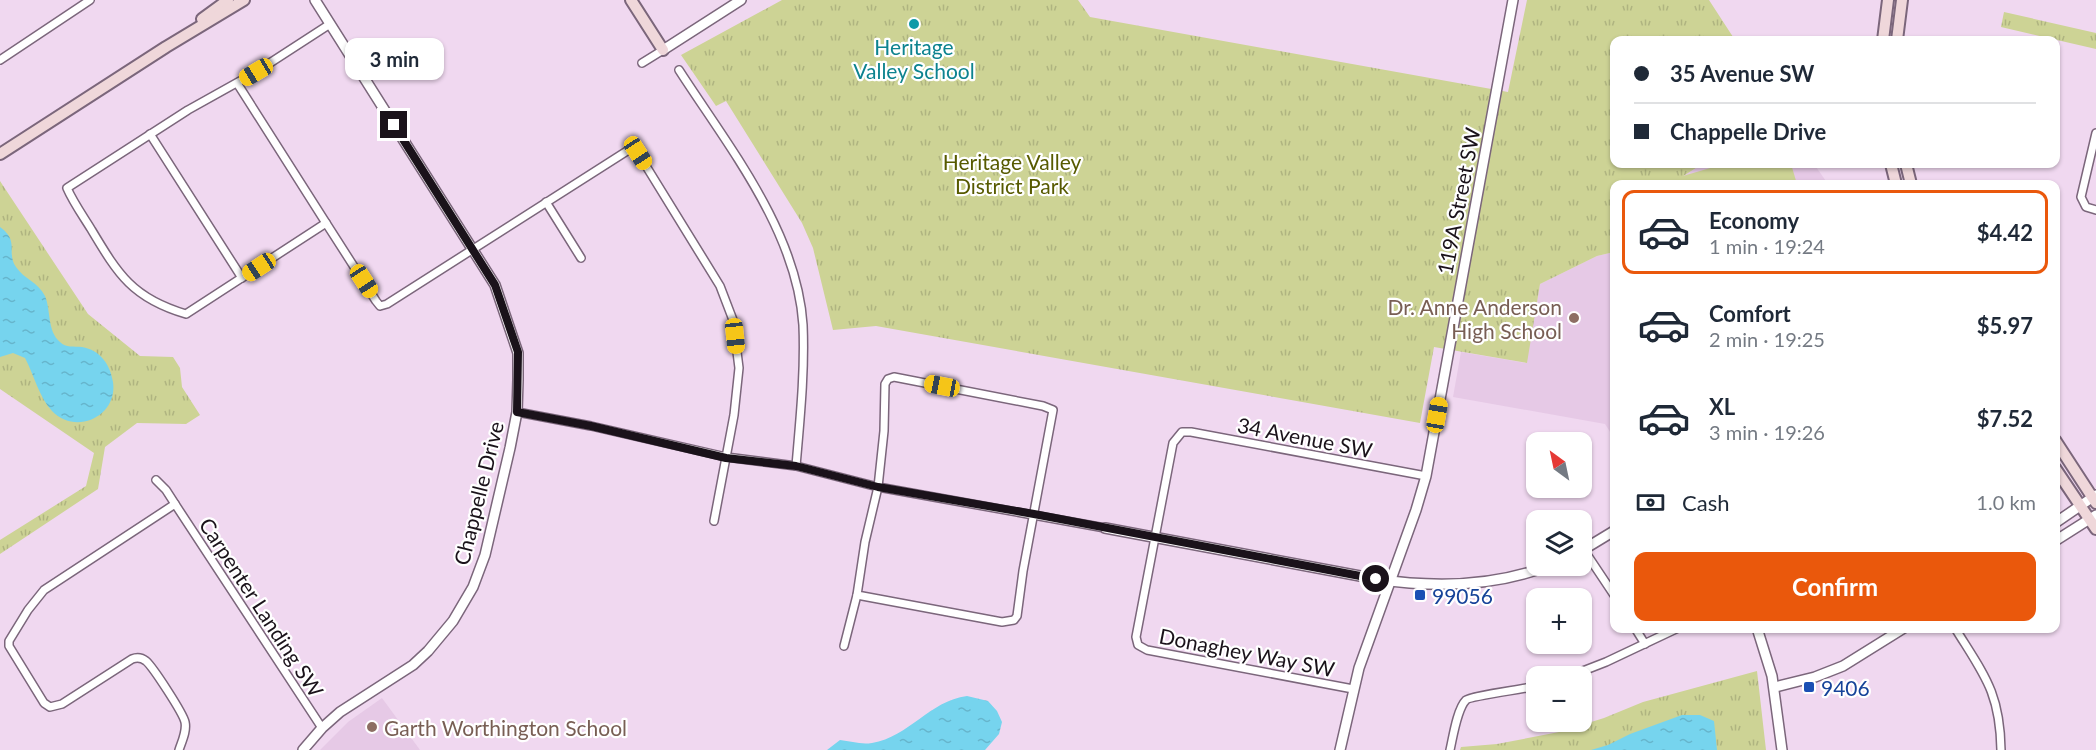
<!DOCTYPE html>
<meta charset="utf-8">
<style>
body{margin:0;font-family:Lato,sans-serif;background:#f2f2f3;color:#1f2937;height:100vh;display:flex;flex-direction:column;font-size:22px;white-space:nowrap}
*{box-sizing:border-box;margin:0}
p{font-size:20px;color:#747a83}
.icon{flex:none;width:33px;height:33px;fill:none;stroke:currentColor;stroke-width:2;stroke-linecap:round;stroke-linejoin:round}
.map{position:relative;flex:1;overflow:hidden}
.drawer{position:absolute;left:1610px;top:180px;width:450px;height:453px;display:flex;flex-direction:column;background:#fff;border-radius:12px;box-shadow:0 2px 4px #0004}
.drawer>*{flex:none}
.banner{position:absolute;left:1610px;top:36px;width:450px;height:132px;border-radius:12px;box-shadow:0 2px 4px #0004;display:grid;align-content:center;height:132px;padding:0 24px;background:#fff}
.needle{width:39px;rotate:327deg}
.tools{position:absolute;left:1526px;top:432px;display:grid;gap:12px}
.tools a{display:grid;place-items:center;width:66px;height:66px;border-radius:12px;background:#fff;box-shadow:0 2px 4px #0004;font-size:30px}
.end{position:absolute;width:27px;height:27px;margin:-14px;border:8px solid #1a121a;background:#fff;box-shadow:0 0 0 3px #fff}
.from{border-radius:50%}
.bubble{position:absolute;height:42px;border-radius:12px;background:#fff;box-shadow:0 2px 4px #0004;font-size:20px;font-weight:700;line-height:42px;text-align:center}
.car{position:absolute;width:18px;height:36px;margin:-18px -9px;border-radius:8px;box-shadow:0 0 4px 2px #0007;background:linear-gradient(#f5c518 24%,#345 0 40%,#f5c518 0 76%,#345 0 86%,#f5c518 0)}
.banner b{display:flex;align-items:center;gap:21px;height:57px;font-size:22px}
.banner b+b{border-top:2px solid #e0e1e3}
.banner i{width:15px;height:15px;background:#1f2937}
ul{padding:10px 0 0;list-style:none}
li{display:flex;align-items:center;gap:18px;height:84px;margin:0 12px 9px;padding:0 12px;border:3px solid transparent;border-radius:12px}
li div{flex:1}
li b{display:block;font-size:22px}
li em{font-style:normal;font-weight:700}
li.active{border-color:#ea580c}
li>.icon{width:54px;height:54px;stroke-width:1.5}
.pay{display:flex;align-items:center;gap:15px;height:66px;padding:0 24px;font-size:22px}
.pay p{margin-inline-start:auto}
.button{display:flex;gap:12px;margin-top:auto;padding:12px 24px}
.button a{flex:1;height:69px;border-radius:12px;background:#ea580c;color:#fff;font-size:24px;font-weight:700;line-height:69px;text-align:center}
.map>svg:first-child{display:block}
.built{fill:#e6c9e6}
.grass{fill:url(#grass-tufts)}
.pitch{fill:#cdd395}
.water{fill:url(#water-ripples)}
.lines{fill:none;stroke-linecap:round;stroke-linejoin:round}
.minor-casing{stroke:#7b667b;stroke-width:10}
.tertiary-casing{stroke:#7b667b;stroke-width:12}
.secondary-casing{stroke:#7b667b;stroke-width:14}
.minor{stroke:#fff;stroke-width:7}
.tertiary{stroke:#fff;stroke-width:9}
.secondary{stroke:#efd7da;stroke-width:10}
.route{stroke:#1a121a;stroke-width:8}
.culture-dot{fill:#0f9aa8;stroke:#fff;stroke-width:2}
.education-dot{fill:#8d6e63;stroke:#fff;stroke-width:2}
.transit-dot{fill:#1a4fb4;stroke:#fff;stroke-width:2}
.labels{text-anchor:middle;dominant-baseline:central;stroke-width:4.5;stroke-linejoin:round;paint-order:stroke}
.culture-label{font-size:21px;fill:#0d838f;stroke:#fff}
.park-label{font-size:21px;fill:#575a00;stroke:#fff}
.street-label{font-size:21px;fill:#1a121a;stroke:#fff}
.education-label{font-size:21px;fill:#785e54;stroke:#fff;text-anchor:end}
.transit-label{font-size:21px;fill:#164399;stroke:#fff;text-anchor:start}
</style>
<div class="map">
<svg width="2096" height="750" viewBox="0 0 2096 750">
<defs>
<pattern id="grass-tufts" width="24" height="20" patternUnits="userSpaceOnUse" patternTransform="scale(1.5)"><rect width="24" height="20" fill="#cdd395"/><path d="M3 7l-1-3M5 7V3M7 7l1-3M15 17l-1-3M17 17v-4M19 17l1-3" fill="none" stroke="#afb480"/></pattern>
<pattern id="water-ripples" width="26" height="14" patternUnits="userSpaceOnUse" patternTransform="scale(1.5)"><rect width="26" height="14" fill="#76d4ee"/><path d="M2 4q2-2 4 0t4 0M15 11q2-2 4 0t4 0" fill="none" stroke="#66b5cc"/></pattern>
</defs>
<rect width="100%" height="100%" fill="#f0d8f0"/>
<!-- built -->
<g class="built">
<path d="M 1702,164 L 1814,164 L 1828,184 L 1671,184 Z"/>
<path d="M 1614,252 L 1614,438 L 1605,424 L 1453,397 L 1461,352 L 1526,363 L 1540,284 L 1597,256 Z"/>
<path d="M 382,698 L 420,750 L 320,750 L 348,722 Z"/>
</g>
<!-- grass -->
<g class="grass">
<path d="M 782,0 L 1078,0 L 1090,17 L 1508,92 L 1527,0 L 1709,0 L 1735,40 L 1614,40 L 1614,164 L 1702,164 L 1671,184 L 1614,184 L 1614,252 L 1597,256 L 1540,284 L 1527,363 L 1434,347 L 1420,423 L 876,326 L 833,330 L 813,248 L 802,223 L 726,101 L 716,106 L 681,55 Z"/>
<path d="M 2004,12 L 2096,33 L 2096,49 L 2001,27 Z"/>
<path d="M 0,181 L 88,314 L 140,356 L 173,357 L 180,368 L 182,387 L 200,415 L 186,424 L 137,423 L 105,447 L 98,489 L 0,554 L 0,540 L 86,486 L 94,453 L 0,389 Z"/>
<path d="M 1757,671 L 1766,750 L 1460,750 L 1461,747 L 1497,744 L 1559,732 L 1604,718 L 1643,702 Z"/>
</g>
<!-- pitch -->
<path class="pitch" d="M 1724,164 L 1791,164 L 1797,184 L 1678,184 L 1676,178 Z"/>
<!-- water -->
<g class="water">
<path d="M 0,227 C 20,241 6,253 16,267 C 24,279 38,282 45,296 C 51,310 47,331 60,342 C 66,348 74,346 82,347 C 100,350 110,364 113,382 C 118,416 76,436 52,411 C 39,397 34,375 25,358 L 13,353 L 0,357 Z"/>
<path d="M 967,696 L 988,701 L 997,711 L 1002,722 L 999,734 L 985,750 L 827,750 L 840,740 C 851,741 861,745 872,743 C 909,737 929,701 967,696 Z"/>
<path d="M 1682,715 L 1700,715 L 1714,721 L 1717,750 L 1591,750 L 1608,745 L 1630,734 Z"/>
</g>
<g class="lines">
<!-- minor casing -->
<g class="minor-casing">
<g id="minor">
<path d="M 0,60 L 90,0"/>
<path d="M 642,63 L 663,50"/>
<path d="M 679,70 C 728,146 797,231 803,325 C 805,372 800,419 796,466"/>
<path d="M 237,83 L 326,223 L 186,314 C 132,298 118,274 91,229 C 83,216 73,202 67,188 L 188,110 L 256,72 L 330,24"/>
<path d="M 2096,133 L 2081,197 L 2086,207 L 2096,210"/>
<path d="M 150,134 L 242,278"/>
<path d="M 546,202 L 581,258"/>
<path d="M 326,223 L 376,301 L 380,306 L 387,304 L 627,151 L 633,149 L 638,153 L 720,286 L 733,320 L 739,368 L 734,415 L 714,521"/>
<path d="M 894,377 L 1043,406 L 1053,410 L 1023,571 L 1017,616 L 1014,620 L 1002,622 L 857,595 L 865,542 L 878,487 L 884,431 L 885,384 L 888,379 Z"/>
<path d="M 517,412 L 591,426 L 726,457 L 796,466 L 878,487 L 1105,528"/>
<path d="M 156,480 L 166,490 L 175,504"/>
<path d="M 1584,550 L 1614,595"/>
<path d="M 1635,628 L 1645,644"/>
<path d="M 1955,628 C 1984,675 2000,692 2001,750"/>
<path d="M 844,646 L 857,595"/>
<path d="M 1570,676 L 1606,662 L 1678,628"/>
<path d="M 1353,689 L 1147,650 L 1138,645 L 1136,637 L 1173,443 L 1182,432 L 1191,432 L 1426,476"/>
<path d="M 179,750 C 182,741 187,731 185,722 C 183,713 153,667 146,661 C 141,657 137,657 132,659 L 62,704 L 50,707 L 44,703 L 9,646 L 9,641 L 28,610 L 44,590 L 175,504 L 322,728"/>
<path d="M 1450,750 C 1453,737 1457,709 1466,700 C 1470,696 1525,689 1536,686"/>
</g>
</g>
<!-- tertiary casing -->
<g class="tertiary-casing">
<g id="tertiary">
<path d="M 663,50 L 741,0"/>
<path d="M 2055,523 L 2096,495"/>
<path d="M 1105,528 L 1376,579 C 1435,588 1493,587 1548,566"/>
<path d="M 2055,541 L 2096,515"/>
<path d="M 1581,551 L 1614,531"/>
<path d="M 1757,628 L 1772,676 L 1782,750"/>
<path d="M 1775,687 L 1815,677 L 1843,666 L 1904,628"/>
<path d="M 303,750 L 322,728 L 340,712 L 413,665 L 428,651 L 453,621 L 473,587 L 485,555 L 510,448 L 517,412 L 518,380 L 518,353 L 495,285 L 315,0"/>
<path d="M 1340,750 L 1359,668 L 1416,510 L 1426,476 L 1513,0"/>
</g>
</g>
<!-- secondary casing -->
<g class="secondary-casing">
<g id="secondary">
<path d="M 631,0 L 663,50"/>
<path d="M 202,19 L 228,0"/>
<path d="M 1883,40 L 1888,0"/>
<path d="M 1897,40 L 1902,0"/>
<path d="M 0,154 L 166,47 L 244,0"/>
<path d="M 1891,164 L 1896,184"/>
<path d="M 1906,164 L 1911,184"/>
<path d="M 2055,440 L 2096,503"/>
<path d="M 2055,468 L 2096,529"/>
</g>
</g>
<!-- minor -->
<use href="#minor" class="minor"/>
<!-- tertiary -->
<use href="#tertiary" class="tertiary"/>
<!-- secondary -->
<use href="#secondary" class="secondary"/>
</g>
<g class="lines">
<!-- route -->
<path class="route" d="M 394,125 L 495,285 L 518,352 L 517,412 L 591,426 L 726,458 L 796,466 L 878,487 L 1034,514 L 1376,579"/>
</g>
<!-- markers -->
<circle class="culture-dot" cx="914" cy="24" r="6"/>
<g class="education-dot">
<circle cx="1574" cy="318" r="6"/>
<circle cx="372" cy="727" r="6"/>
</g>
<g class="transit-dot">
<rect x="1414" y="589" width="12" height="12" rx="3"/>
<rect x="1803" y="681" width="12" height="12" rx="3"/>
</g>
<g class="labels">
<!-- culture labels -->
<g class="culture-label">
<text x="914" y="46">Heritage<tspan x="914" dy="24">Valley School</tspan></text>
</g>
<!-- park labels -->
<g class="park-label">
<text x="1012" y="161">Heritage Valley<tspan x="1012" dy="24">District Park</tspan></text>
</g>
<!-- street labels -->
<g class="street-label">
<text transform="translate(1458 201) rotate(-79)">119A Street SW</text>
<text transform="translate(1305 437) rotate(11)">34 Avenue SW</text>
<text transform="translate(478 493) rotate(-76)">Chappelle Drive</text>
<text transform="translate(262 607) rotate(57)">Carpenter Landing SW</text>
<text transform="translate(1247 652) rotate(11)">Donaghey Way SW</text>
</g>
<!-- education labels -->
<g class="education-label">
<text x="1562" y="306">Dr. Anne Anderson<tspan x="1562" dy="24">High School</tspan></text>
<text x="384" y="727" text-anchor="start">Garth Worthington School</text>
</g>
<!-- transit labels -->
<g class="transit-label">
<text x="1432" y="595">99056</text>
<text x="1821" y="687">9406</text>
</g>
</g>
</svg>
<div class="tools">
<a><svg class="needle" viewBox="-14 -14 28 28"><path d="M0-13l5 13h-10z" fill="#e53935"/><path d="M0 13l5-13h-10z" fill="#747a83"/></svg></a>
<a><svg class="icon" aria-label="layers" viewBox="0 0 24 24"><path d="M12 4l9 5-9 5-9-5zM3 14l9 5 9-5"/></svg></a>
<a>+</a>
<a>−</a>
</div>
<i class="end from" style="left:1376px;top:579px"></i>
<i class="end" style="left:394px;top:125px"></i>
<div class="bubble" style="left:345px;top:38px;width:99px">3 min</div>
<i class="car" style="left:256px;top:72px;rotate:239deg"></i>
<i class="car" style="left:638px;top:153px;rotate:147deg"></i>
<i class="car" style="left:259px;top:267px;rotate:237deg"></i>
<i class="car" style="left:364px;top:281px;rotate:147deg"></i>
<i class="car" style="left:735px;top:336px;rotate:174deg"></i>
<i class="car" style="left:942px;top:386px;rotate:281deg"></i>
<i class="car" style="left:1437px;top:415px;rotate:10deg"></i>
<div class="banner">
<b><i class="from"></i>35 Avenue SW</b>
<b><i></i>Chappelle Drive</b>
</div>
<section class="drawer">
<ul>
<li class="active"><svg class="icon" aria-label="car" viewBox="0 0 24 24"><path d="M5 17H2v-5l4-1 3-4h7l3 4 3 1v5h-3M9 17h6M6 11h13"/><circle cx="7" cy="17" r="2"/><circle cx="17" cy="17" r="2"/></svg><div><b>Economy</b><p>1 min · 19:24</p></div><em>$4.42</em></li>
<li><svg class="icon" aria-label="car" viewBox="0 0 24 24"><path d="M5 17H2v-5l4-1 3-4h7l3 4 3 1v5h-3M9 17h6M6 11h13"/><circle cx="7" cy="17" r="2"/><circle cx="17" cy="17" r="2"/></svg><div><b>Comfort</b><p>2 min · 19:25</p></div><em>$5.97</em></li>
<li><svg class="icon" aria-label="car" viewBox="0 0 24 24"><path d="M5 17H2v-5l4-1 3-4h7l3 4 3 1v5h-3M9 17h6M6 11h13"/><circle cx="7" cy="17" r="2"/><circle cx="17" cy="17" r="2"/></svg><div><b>XL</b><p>3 min · 19:26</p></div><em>$7.52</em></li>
</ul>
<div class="pay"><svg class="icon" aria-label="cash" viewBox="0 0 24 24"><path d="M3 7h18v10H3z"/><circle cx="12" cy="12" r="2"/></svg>Cash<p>1.0 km</p></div>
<div class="button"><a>Confirm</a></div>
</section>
</div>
